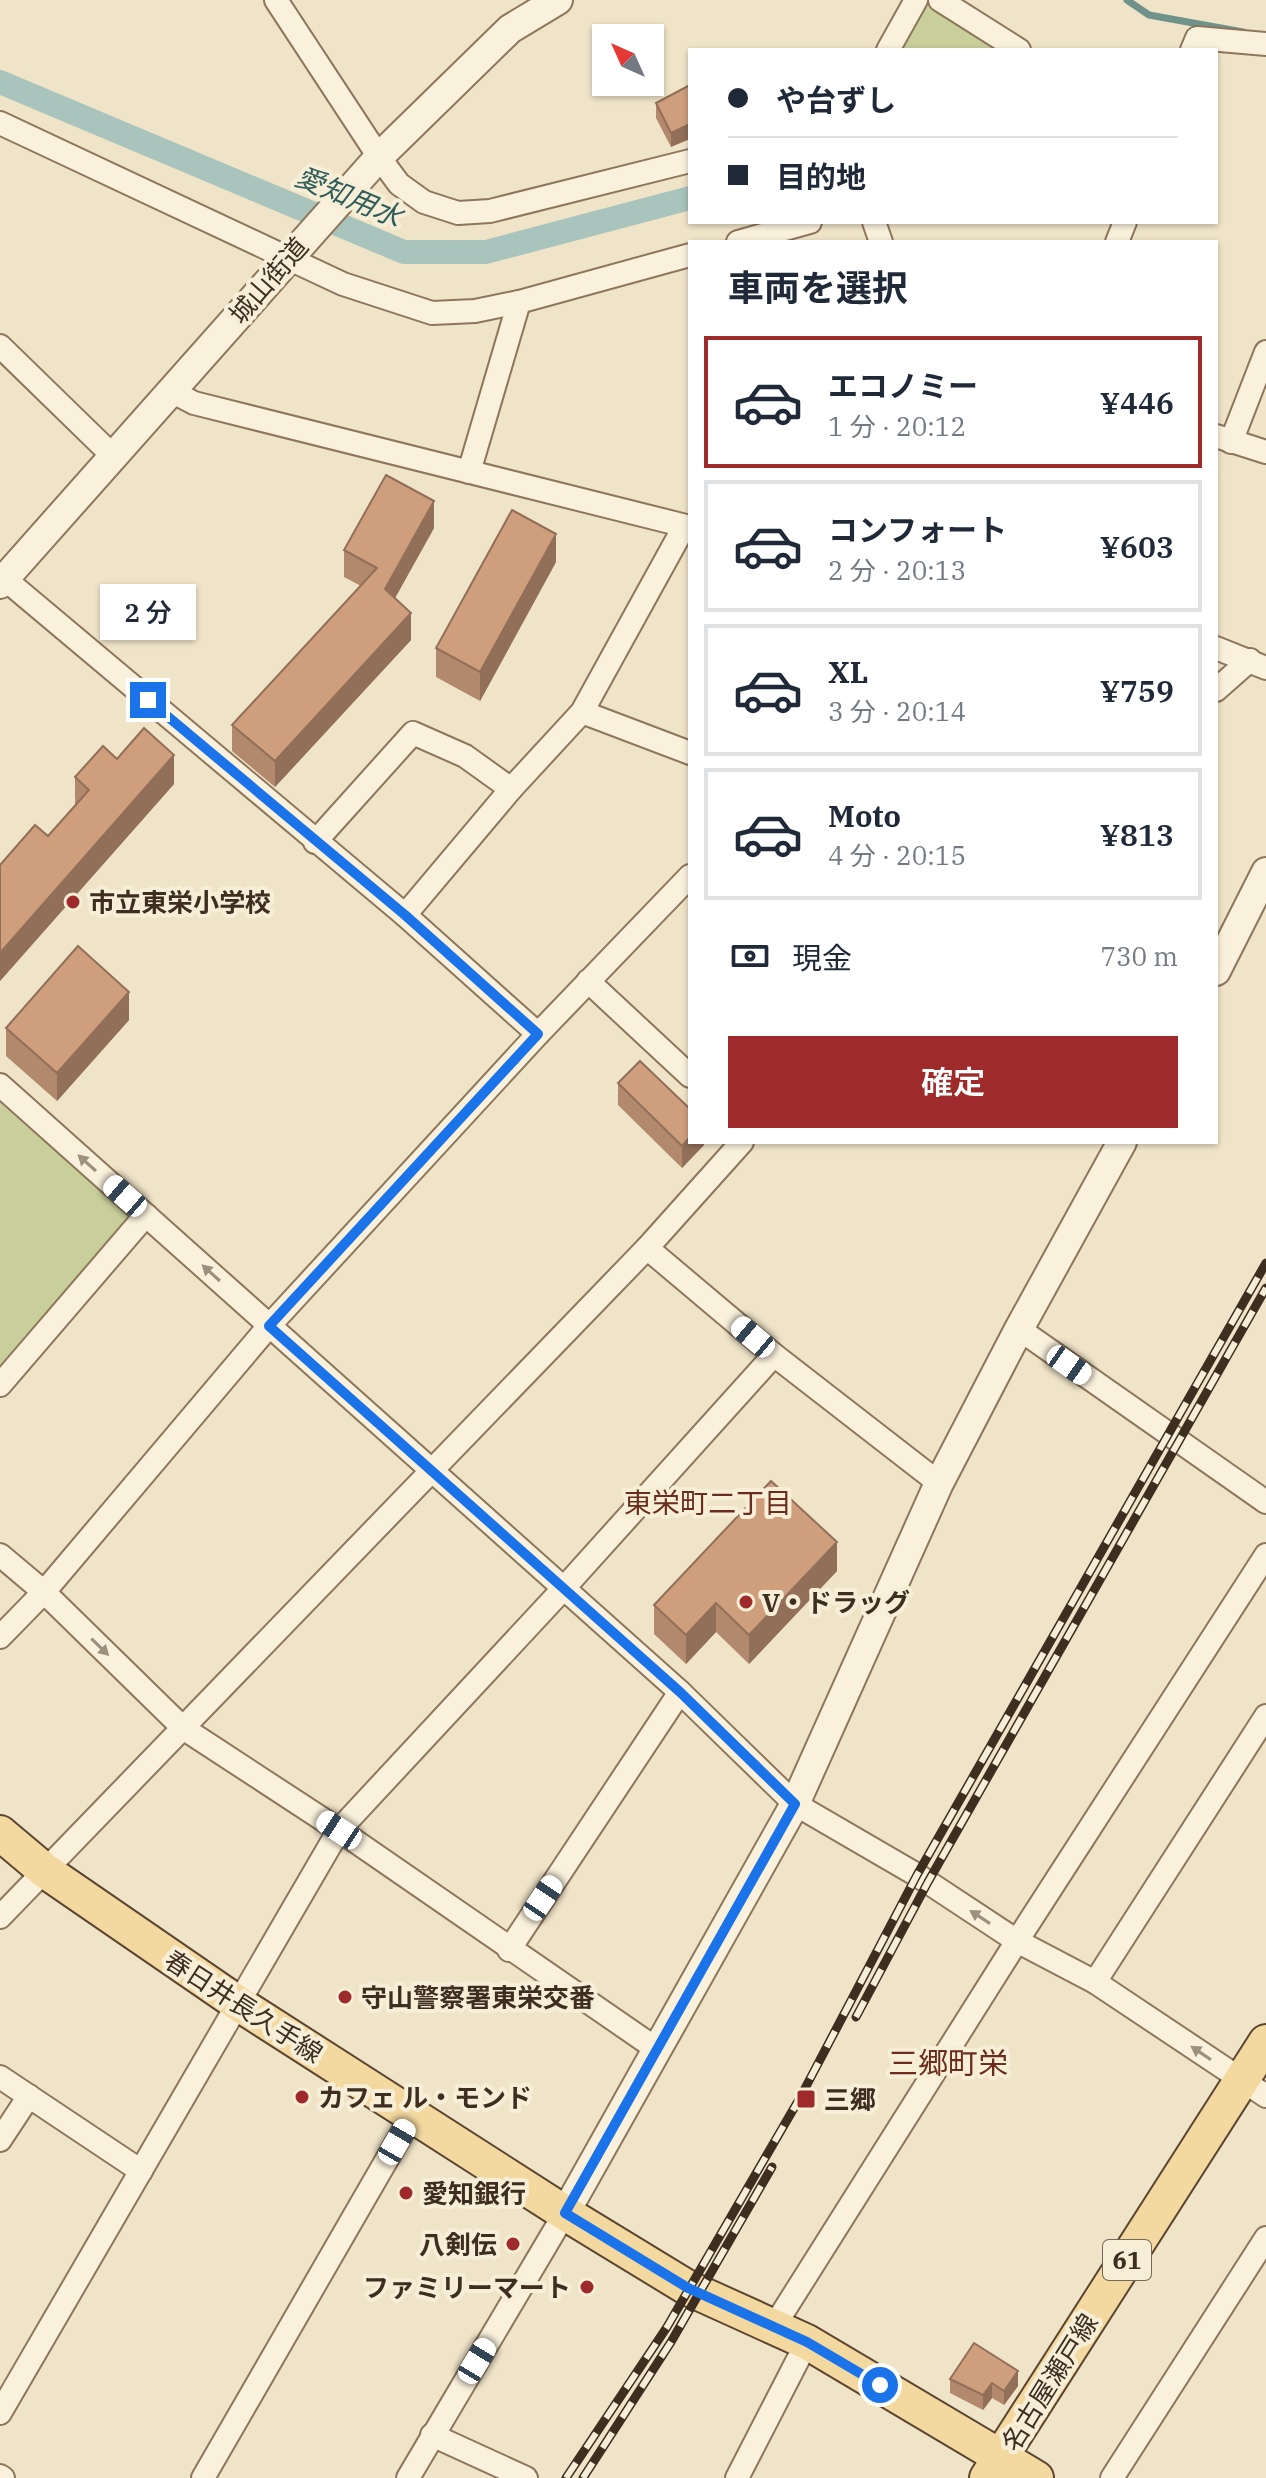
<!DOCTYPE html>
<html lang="ja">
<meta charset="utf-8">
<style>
body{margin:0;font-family:"IBM Plex Serif","Noto Sans JP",serif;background:#f6f6f7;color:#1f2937;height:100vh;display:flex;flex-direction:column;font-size:30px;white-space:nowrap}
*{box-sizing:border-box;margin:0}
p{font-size:26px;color:#747a83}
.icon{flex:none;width:44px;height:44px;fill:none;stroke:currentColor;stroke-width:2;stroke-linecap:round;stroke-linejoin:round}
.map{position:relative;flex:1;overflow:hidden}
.sheet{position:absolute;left:688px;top:240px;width:530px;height:904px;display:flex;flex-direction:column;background:#fff;border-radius:0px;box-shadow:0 2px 6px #0004}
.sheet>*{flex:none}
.banner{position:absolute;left:688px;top:48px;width:530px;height:176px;border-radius:0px;box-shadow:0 2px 6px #0004;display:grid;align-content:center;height:176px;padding:0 40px;background:#fff}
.needle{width:52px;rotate:315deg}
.controls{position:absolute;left:592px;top:24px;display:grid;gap:16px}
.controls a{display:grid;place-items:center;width:72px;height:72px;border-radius:0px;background:#fff;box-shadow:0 2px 6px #0004;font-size:40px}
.end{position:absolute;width:36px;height:36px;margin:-18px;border:10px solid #1a73e8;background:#fff;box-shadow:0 0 0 4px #fff}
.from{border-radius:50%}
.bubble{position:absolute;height:56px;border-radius:0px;background:#fff;box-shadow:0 2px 6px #0004;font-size:26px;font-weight:600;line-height:56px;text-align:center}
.car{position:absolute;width:24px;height:48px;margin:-24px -12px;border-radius:10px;box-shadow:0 0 6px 2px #0007;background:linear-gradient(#fff 24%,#345 0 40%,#fff 0 76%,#345 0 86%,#fff 0)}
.banner b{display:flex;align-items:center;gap:28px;height:76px;font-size:30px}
.banner b+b{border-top:2px solid #e0e1e3}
.banner i{width:20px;height:20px;background:#1f2937}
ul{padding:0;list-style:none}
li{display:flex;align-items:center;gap:24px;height:132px;margin:0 16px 12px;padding:0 24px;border:4px solid #e0e1e3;border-radius:0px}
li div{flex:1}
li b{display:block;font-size:30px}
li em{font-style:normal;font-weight:600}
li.on{border-color:#9e2a2b}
li>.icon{width:72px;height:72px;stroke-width:1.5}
h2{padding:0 40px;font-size:36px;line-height:96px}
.pay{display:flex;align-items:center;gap:20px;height:88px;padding:0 40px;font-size:30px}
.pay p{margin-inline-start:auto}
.primary-button{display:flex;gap:16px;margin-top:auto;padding:16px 40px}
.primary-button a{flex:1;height:92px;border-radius:0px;background:#9e2a2b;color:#fff;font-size:32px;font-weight:600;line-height:92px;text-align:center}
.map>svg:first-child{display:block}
.green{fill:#c9cf9b}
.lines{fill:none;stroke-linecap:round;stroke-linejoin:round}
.stream{stroke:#6f938a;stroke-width:7}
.canal{stroke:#a9c4bc;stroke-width:24}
.minor-casing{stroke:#8d765c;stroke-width:26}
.tertiary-casing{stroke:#8d765c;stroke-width:32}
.primary-casing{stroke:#5b4430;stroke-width:38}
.minor{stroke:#faf1dc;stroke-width:22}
.tertiary{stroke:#faf1dc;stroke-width:28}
.primary{stroke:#f3d9a0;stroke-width:34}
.rail-casing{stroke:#3d2e20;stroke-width:9}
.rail{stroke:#f7eed8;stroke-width:6;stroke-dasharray:18;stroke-linecap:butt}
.wall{fill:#b2896c}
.shaded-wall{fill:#916f58}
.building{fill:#cf9f7d;stroke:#916f58;stroke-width:2}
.oneway{fill:#9c907e}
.route{stroke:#1a73e8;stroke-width:10}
.poi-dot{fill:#9e2a2b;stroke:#f7eed8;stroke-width:3}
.labels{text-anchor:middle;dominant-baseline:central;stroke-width:8;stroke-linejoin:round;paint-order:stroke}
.shield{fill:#f7eed8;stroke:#756857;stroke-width:2}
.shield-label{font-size:24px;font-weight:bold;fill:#3d2e20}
.street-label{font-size:26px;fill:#3d2e20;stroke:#f7eed8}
.poi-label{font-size:26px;font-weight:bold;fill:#3d2e20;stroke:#f7eed8;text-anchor:start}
.water-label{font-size:28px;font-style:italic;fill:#2f5d5a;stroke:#f7eed8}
.neighbourhood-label{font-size:28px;fill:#6b2e1e;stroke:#f7eed8}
.quarter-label{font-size:30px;fill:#6b2e1e;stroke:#f7eed8}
</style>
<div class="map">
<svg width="1266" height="2478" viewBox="0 0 1266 2478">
<rect width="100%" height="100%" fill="#f0e4c8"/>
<!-- green -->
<g class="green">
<path d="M 925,0 L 1007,48 L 1006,50 L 893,50 Z"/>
<path d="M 0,1103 L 129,1216 L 0,1365 Z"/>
</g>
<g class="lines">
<!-- stream -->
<path class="stream" d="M 1127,0 L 1149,15 L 1243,32"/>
<!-- canal -->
<path class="canal" d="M 0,82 L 404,252 L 486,252 L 690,198"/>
<!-- minor casing -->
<g class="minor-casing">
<g id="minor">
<path d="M 276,0 L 379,157 L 399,184 L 424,202 L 458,213 L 490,211 L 690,161"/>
<path d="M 940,0 L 1019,50"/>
<path d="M 888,50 L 916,0"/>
<path d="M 1192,50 L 1197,38 L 1266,44"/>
<path d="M 0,123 L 343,284 L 432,313 L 475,311 L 519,302 L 690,255"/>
<path d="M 874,222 L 881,242"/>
<path d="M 738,242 L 810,222"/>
<path d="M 1117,242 L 1125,222"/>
<path d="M 0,346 L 113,456"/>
<path d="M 171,391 L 194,403 L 690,527"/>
<path d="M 1216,436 L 1266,452"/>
<path d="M 1231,442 L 1266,352"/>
<path d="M 469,472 L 519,302"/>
<path d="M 0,575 L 405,915 L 538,1034"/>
<path d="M 1216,648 L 1266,668"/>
<path d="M 1216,690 L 1250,660"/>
<path d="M 582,712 L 690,753"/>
<path d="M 315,842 L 413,733 L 465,756 L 511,789"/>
<path d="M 405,915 L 511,789 L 582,712 L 684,527"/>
<path d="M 588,981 L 690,1076"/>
<path d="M 0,1085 L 680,1692 L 795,1804 L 917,1875 L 1017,1941 L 1095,1982 L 1266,2096"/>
<path d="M 647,1248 L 774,1355 L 939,1483"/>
<path d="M 1019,1329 L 1266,1502"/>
<path d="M 0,1385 L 146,1215"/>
<path d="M 0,1555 L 44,1592 L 183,1728 L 339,1830 L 658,2050"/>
<path d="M 0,1637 L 44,1592 L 269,1326 L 538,1034 L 690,876"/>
<path d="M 0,1917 L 647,1248 L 742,1142"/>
<path d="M 509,1950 L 680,1692"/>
<path d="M 1095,1982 L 1266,1716"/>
<path d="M 0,2077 L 141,2171"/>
<path d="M 0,2140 L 29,2096"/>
<path d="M 773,2328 L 1017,1941 L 1266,1555"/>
<path d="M 0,2413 L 339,1830 L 564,1588 L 774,1355"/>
<path d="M 432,2435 L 526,2478"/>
<path d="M 0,2476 L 3,2478"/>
<path d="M 203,2478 L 412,2116"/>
<path d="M 408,2478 L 565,2213"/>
<path d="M 737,2478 L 807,2342"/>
<path d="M 1112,2478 L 1266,2238"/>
</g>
</g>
<!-- tertiary casing -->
<g class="tertiary-casing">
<g id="tertiary">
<path d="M 0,584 L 379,157 L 510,29 L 558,0"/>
<path d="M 1216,971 L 1266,872"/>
<path d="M 565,2213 L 795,1804 L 939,1483 L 1019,1329 L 1122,1142"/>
</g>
</g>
<!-- primary casing -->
<g class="primary-casing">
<g id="primary">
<path d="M 0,1833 L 44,1870 L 239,2004 L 565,2213 L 688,2288 L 807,2342 L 1036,2478"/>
<path d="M 987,2478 L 1266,2042"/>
</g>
</g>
<!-- minor -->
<use href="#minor" class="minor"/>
<!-- tertiary -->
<use href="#tertiary" class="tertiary"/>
<!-- primary -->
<use href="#primary" class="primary"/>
<!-- rail casing -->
<g class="rail-casing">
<g id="rail">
<path d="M 856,2017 L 928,1882 L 1266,1288"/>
<path d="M 566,2478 L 667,2327 L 801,2096 L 917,1875 L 1266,1263"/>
<path d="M 583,2478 L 671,2342 L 772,2167"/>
</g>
</g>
<!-- rail -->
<use href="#rail" class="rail"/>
</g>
<!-- wall -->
<g class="wall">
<path d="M 690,85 L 671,147 L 656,118 L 656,103 Z"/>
<path d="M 434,528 L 395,598 L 411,640 L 275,787 L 232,751 L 232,725 L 361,586 L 344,577 L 344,550 Z"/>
<path d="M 556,562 L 480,701 L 436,677 L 436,648 Z"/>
<path d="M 117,759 L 174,784 L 0,981 L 0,865 L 48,836 L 75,806 L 75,777 Z"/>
<path d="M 129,1020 L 57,1101 L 6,1056 L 6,1028 Z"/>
<path d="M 618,1083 L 704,1142 L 704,1145 L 682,1168 L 618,1105 Z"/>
<path d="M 837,1571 L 749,1664 L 716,1632 L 686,1664 L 654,1634 L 654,1605 Z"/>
<path d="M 950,2379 L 1018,2386 L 1004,2405 L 992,2398 L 983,2410 L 950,2393 Z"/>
</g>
<!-- shaded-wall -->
<g class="shaded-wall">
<path d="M 690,124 L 690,139 L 671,147 L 671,133 Z"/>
<path d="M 434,501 L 434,528 L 385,616 L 385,589 Z"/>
<path d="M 556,534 L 556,562 L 480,701 L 480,672 Z"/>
<path d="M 411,613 L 411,640 L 275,787 L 275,761 Z"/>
<path d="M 174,755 L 174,784 L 0,981 L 0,953 Z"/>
<path d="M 129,992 L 129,1020 L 57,1101 L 57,1073 Z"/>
<path d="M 690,1137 L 690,1142 L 704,1142 L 704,1145 L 682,1168 L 682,1146 Z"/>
<path d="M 837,1542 L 837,1571 L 749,1664 L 749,1635 Z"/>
<path d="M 716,1603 L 716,1632 L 686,1664 L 686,1635 Z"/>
<path d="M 1018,2371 L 1018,2386 L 1004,2405 L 1004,2391 Z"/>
<path d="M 992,2383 L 992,2398 L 983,2410 L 983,2395 Z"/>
</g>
<!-- building -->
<g class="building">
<path d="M 690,85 L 690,124 L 671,133 L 656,103 Z"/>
<path d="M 386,475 L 434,501 L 385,589 L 411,613 L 275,761 L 232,725 L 377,568 L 344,550 Z"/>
<path d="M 512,510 L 556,534 L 480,672 L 436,648 Z"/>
<path d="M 144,728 L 174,755 L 0,953 L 0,865 L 35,825 L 48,836 L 89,790 L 75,777 L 103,746 L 117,759 Z"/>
<path d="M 78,946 L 129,992 L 57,1073 L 6,1028 Z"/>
<path d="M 640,1061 L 690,1109 L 690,1137 L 682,1146 L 618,1083 Z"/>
<path d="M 771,1481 L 837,1542 L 749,1635 L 716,1603 L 686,1635 L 654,1605 Z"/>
<path d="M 974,2343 L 1018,2371 L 1004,2391 L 992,2383 L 983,2395 L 950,2379 Z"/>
</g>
<!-- one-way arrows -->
<defs><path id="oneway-solid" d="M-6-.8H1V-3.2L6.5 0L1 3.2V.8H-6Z" transform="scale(2)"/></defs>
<g class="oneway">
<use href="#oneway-solid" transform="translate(87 1163) rotate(-138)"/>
<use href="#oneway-solid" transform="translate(211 1273) rotate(-138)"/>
<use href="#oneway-solid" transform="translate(100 1647) rotate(44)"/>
<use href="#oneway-solid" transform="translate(980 1917) rotate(-147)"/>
<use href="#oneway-solid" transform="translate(1201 2053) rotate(-146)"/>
</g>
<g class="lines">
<!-- route -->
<path class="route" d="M 148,700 L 405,915 L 538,1034 L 269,1326 L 680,1692 L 795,1804 L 565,2213 L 688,2288 L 807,2342 L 880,2385"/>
</g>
<!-- markers -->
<g class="poi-dot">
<circle cx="73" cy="902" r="8"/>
<circle cx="746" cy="1602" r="8"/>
<circle cx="345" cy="1997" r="8"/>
<circle cx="302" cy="2097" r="8"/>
<rect x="796" y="2089" width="20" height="20" rx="4"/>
<circle cx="406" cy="2193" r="8"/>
<circle cx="513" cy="2244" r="8"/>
<circle cx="587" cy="2287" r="8"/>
</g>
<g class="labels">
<!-- shield labels -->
<rect class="shield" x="1103" y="2240" width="48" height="40" rx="6"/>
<g class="shield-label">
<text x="1127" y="2260">61</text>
</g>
<!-- street labels -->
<g class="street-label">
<text transform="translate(268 280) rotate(-49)">城山街道</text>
<text transform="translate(244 2006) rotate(33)">春日井長久手線</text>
<text transform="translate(1049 2382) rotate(-58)">名古屋瀬戸線</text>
</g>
<!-- poi labels -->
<g class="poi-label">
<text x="89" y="902">市立東栄小学校</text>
<text x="762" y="1602">V・ドラッグ</text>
<text x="361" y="1997">守山警察署東栄交番</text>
<text x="318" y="2097">カフェ ル・モンド</text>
<text x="824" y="2099">三郷</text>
<text x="422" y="2193">愛知銀行</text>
<text x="497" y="2244" text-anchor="end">八剣伝</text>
<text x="571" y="2287" text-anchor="end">ファミリーマート</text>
</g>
<!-- water labels -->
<g class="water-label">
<text transform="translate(349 196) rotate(23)">愛知用水</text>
</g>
<!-- neighbourhood labels -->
<g class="neighbourhood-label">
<text x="708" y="1502">東栄町二丁目</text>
</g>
<!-- quarter labels -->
<g class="quarter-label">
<text x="948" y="2062">三郷町栄</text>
</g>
</g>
</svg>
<div class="controls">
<a><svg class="needle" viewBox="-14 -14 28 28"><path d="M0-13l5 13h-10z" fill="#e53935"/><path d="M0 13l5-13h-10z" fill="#747a83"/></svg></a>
</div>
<i class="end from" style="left:880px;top:2385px"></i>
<i class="end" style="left:148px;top:700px"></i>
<div class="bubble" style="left:100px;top:584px;width:96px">2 分</div>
<i class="car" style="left:125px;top:1196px;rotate:311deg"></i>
<i class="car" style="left:753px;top:1337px;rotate:310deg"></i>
<i class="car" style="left:1069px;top:1365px;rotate:125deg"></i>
<i class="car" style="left:339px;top:1830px;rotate:303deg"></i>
<i class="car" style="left:543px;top:1898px;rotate:34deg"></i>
<i class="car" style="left:397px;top:2142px;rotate:30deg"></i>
<i class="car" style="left:477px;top:2361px;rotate:31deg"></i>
<div class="banner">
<b><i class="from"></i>や台ずし</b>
<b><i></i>目的地</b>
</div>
<section class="sheet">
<h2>車両を選択</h2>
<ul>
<li class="on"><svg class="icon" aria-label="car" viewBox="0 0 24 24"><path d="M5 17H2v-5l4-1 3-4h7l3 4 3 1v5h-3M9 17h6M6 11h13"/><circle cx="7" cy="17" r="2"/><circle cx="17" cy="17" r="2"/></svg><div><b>エコノミー</b><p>1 分 · 20:12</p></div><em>¥446</em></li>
<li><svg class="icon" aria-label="car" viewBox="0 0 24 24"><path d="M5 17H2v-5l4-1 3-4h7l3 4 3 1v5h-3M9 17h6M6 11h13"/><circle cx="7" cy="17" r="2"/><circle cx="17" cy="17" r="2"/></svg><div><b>コンフォート</b><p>2 分 · 20:13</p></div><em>¥603</em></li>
<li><svg class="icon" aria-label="car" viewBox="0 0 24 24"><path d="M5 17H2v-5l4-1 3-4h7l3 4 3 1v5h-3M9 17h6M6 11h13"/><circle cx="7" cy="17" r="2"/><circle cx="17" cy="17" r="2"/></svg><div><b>XL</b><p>3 分 · 20:14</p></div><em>¥759</em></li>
<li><svg class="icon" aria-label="car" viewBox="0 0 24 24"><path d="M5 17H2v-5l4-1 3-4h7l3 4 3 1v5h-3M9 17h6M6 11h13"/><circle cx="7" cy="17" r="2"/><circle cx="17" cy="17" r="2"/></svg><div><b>Moto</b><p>4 分 · 20:15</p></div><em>¥813</em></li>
</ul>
<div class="pay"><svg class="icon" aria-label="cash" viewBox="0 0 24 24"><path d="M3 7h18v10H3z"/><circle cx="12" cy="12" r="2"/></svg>現金<p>730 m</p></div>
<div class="primary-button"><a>確定</a></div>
</section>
</div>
